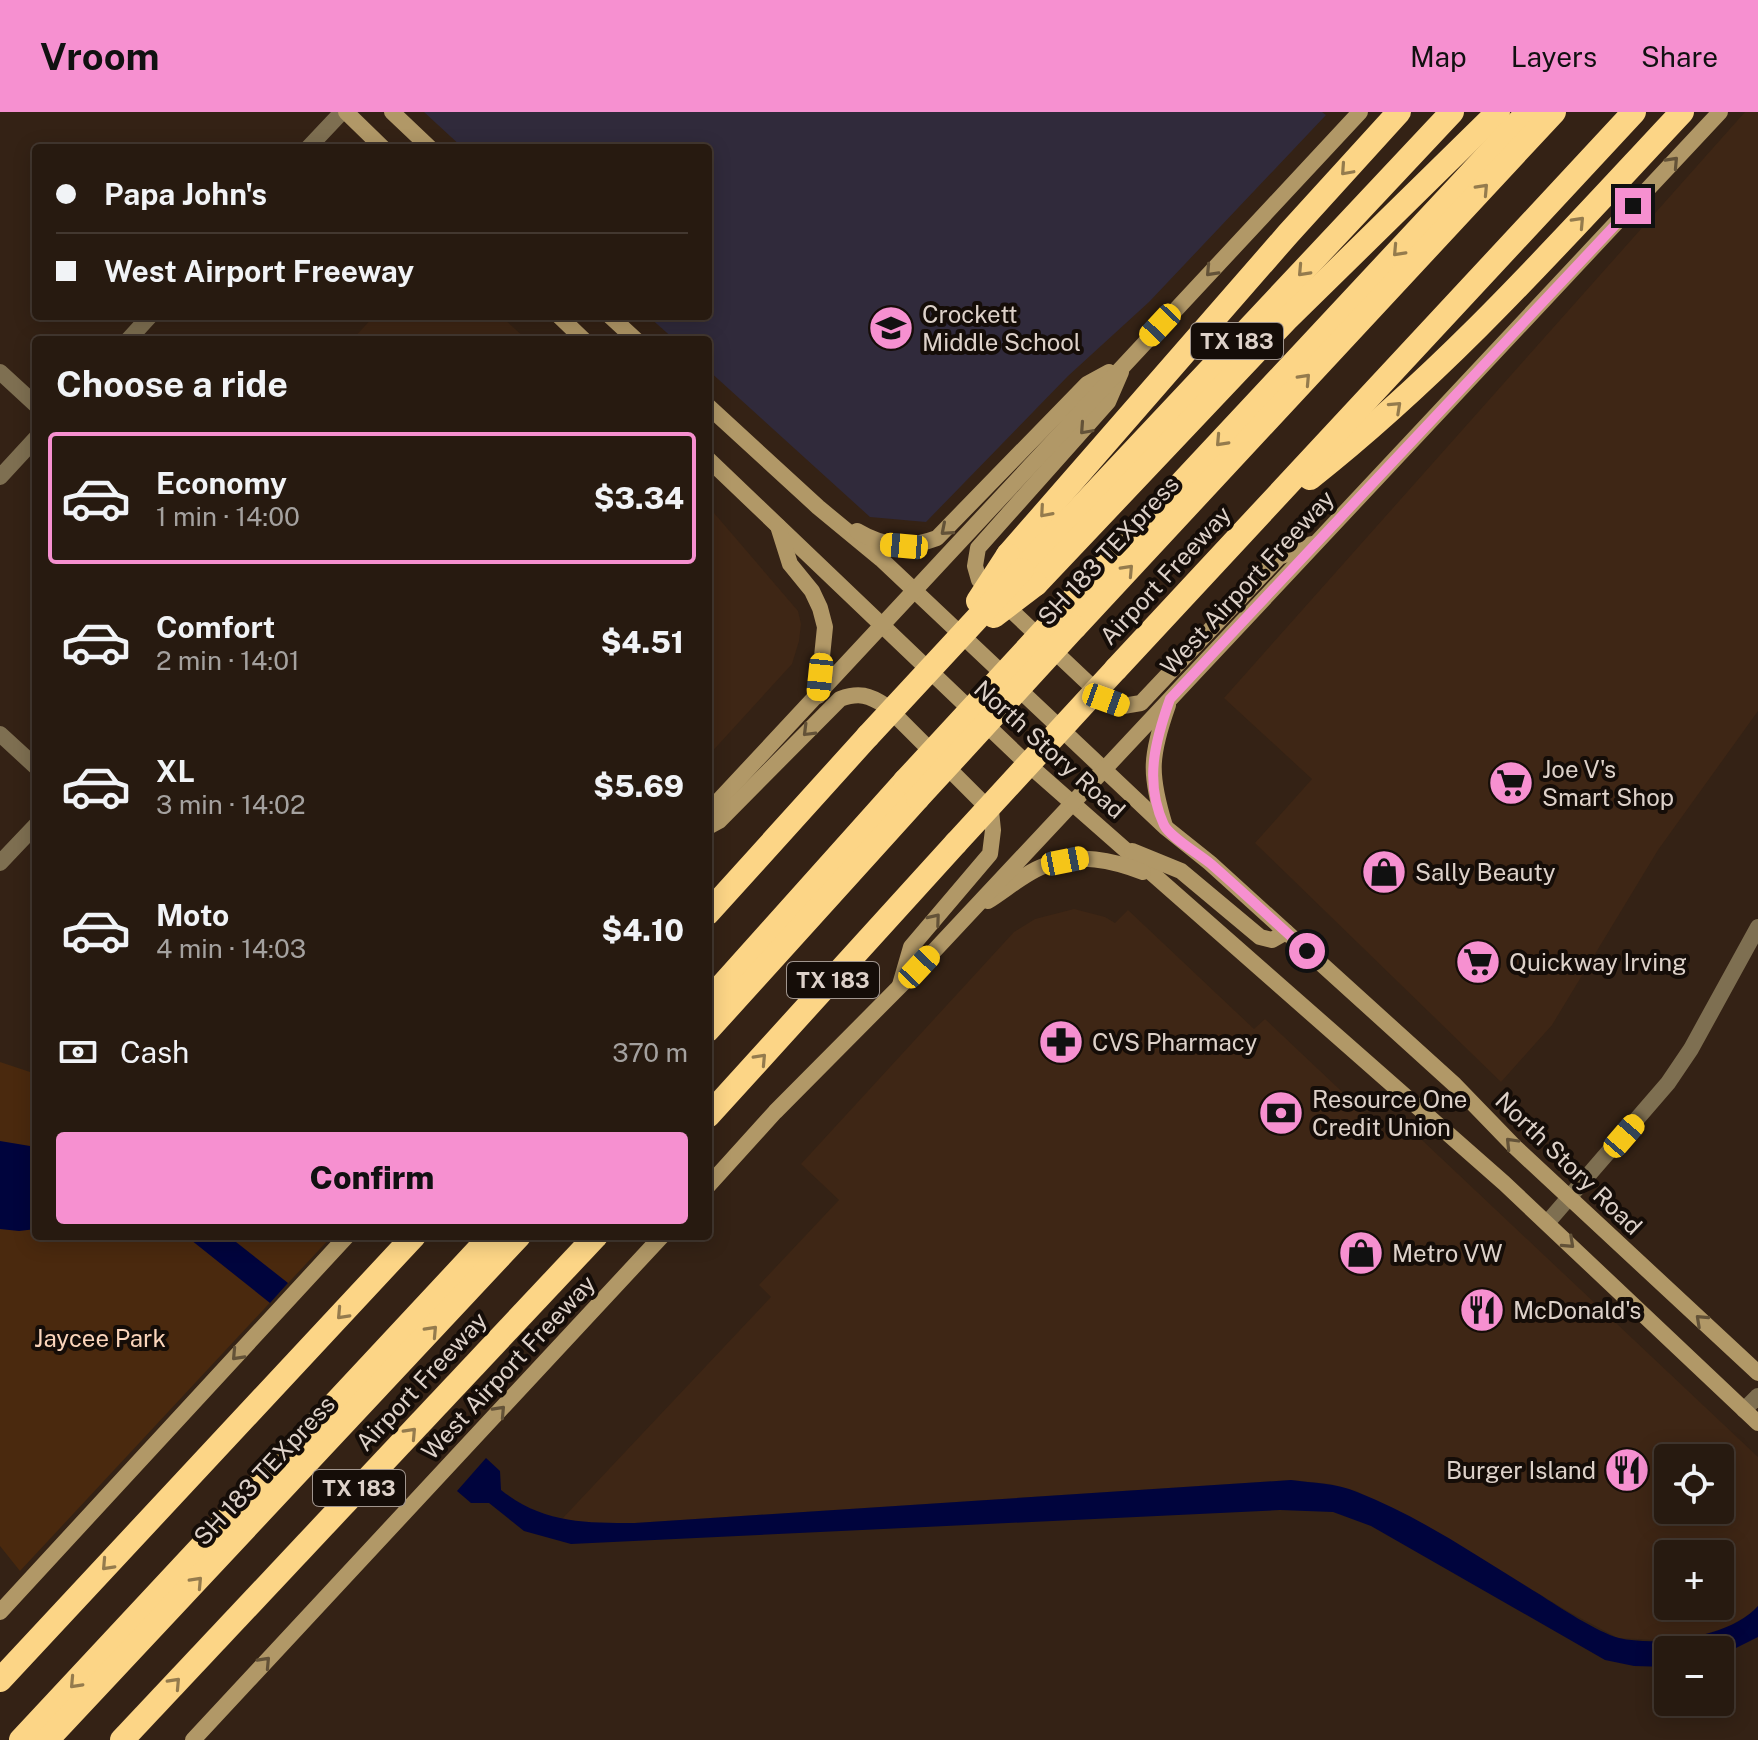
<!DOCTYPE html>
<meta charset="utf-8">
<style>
body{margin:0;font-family:"Public Sans",sans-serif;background:#33271e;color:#f1f3f6;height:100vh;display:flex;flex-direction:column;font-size:30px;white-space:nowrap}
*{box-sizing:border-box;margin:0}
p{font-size:26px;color:#a4a19f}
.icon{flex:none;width:44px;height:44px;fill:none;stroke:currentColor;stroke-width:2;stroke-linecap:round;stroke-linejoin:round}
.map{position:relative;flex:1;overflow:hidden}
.panel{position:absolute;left:32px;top:224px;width:680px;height:904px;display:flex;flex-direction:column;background:#271a10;border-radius:8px;box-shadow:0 4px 20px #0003,0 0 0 2px #433830}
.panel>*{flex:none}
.guide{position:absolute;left:32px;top:32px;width:680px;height:176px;border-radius:8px;box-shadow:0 4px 20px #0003,0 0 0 2px #433830;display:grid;align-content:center;height:176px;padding:0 24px;background:#271a10}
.buttons{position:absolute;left:1654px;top:1332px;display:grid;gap:16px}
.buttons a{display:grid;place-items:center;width:80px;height:80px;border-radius:8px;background:#271a10;box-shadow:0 4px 20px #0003,0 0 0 2px #433830;font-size:40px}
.end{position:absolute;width:36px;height:36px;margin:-18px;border:10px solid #f690d0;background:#111;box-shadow:0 0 0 4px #111}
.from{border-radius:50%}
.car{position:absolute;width:24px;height:48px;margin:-24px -12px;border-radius:10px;box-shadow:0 0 6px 2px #0007;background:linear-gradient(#f5c518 24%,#345 0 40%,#f5c518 0 76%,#345 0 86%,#f5c518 0)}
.guide b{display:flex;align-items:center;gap:28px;height:76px;font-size:30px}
.guide b+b{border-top:2px solid #433830}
.guide i{width:20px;height:20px;background:#f1f3f6}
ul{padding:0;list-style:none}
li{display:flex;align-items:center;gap:24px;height:132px;margin:0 16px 12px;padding:0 8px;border:4px solid transparent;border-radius:8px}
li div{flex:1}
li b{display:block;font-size:30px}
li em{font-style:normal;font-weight:800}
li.current{border-color:#f690d0}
li>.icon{width:72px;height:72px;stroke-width:1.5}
h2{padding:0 24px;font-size:36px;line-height:96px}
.pay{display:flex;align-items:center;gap:20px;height:88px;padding:0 24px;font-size:30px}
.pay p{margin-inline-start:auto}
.primary-button{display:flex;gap:16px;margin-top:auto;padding:16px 24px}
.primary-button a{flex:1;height:92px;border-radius:8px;background:#f690d0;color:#111;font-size:32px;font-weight:800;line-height:92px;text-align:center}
header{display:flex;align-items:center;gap:48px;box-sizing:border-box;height:112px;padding:0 40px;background:#f690d0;color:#111}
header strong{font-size:38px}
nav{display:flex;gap:44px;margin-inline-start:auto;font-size:28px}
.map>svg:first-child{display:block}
.built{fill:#3e2615;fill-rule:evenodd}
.education{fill:#302a3b}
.green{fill:#4a290e}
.water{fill:#00043d}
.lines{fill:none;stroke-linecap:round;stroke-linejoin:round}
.street{stroke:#7e6f51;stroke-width:16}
.secondary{stroke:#b19867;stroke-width:16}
.highway{stroke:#fcd586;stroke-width:24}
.highway-bridge{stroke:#fcd586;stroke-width:24}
.oneway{stroke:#635238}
.oneway2{stroke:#947b4d}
.route{stroke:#f690d0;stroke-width:10}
.labels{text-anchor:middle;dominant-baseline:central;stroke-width:8;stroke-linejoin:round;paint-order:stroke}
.shield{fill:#150d08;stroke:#a1968f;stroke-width:2}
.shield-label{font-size:22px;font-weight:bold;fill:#ddd1c9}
.poi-label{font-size:24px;fill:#ddd1c9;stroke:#150d08;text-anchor:start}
.street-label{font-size:24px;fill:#ddd1c9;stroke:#150d08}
.park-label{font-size:24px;fill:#fbd5bb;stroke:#150d08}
</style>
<header>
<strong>Vroom</strong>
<nav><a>Map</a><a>Layers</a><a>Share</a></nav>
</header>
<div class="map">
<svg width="1758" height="1628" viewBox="0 0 1758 1628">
<rect width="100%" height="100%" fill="#342215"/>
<!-- built -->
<g class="built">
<path d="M 1745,0 L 1758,0 L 1758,599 L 1658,738 L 1552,913 L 1501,970 L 1255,731 L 1312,667 L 1224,586 Z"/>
<path d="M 374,204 L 501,204 L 527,228 L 352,228 Z"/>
<path d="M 708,394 L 798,499 L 801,512 L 799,529 L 792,552 L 708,644 Z"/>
<path d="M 1074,797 L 1105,805 L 1115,811 L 1128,798 L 1254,917 L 1265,907 L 1391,1026 L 1405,1012 L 1758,1345 L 1758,1494 L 1752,1501 L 1728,1515 L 1699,1524 L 1655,1528 L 1618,1526 L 1569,1500 L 1427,1414 L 1356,1379 L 1330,1372 L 1291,1368 L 635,1411 L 586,1411 L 562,1407 L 771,1185 L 759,1173 L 839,1088 L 801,1052 L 1014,820 L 1035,807 ZM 1668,1346 L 1720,1346 L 1720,1398 L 1668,1398 ZM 1668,1442 L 1720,1442 L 1720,1494 L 1668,1494 Z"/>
</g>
<!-- education -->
<path class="education" d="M 424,0 L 1322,0 L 1326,3 L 1149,190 L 1068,264 L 926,410 L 870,405 L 708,258 L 708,228 L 675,228 L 648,204 L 708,204 L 708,36 L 463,36 Z"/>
<!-- green -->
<path class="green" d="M 0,950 L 36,962 L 36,1124 L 332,1124 L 20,1459 L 0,1434 Z"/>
<!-- water -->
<g class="water">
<path d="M 0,1029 L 36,1035 L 36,1117 L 19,1119 L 0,1117 Z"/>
<path d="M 186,1124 L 233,1124 L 236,1130 L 288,1171 L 270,1191 Z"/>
<path d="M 486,1346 L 500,1359 L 501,1378 C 543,1411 583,1411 635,1411 L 1291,1368 C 1313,1371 1336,1371 1357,1380 C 1421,1405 1480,1446 1539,1482 C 1559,1495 1597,1520 1619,1526 C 1658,1535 1731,1525 1758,1494 L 1758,1525 L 1720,1544 L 1720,1538 L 1668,1538 L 1668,1555 L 1634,1554 L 1605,1548 L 1371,1414 L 1333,1400 L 1280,1398 L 571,1432 L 524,1419 L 489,1391 L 471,1391 L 457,1379 Z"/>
</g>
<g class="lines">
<!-- street -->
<g class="street">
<path d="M 308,36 L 342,0"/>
<path d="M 128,228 L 150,204"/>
<path d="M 0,260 L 36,293"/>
<path d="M 0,365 L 36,326"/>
<path d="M 0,622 L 36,655"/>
<path d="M 0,751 L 36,713"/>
<path d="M 1547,1111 L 1668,971 L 1691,937 L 1758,815"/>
<path d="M 1744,1298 L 1758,1284"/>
</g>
<!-- secondary -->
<g class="secondary">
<path d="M 346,0 L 383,36"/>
<path d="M 392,0 L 430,36"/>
<path d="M 559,204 L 584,228"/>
<path d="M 610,204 L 636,228"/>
<path d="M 1121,260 L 1108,290 L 978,436 L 975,454 L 979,468 L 1106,588 L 1123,594 L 1141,591 L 1279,445 L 1312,432"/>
<path d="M 708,294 L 818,395 L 881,447 L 1165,715 L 1210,751 L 1455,973 L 1515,1035 L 1758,1261"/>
<path d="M 708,347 L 1021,646 L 1504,1071 L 1758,1311"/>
<path d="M 778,414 L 790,452 L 812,479 L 820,496 L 825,515 L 818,584"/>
<path d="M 857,419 C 884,435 908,437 937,426 L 1087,272 L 1109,260"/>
<path d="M 708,700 L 1360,0"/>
<path d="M 1165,714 C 1149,662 1150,644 1168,593"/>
<path d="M 708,715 L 719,709 L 840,587 C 859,580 869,583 886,594 L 991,699 L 993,718 L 990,742 L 911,835 L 900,873"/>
<path d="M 1132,739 L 1181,759 L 1260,825 L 1272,828 L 1286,820"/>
<path d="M 988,789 C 1006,778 1026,760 1046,753 C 1079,741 1112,748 1143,760"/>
<path d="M 708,1074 L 775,1000 L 919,855 L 1720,0"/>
<path d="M 0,1500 L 347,1124"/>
<path d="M 193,1628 L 662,1124"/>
</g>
<!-- highway -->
<g class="highway">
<path d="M 1310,366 C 1447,258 1563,127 1682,0"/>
<path d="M 1008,443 L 1288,122 L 1399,0"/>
<path d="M 1022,458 L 1452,0"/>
<path d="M 1036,472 L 1286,208 L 1498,0"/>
<path d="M 1061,500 L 1528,0"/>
<path d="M 1075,515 L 1554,0"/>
<path d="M 1116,557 L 1634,0"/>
<path d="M 708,801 L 868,624"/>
<path d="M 708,889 L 905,669"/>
<path d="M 708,918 L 918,686"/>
<path d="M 708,1004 L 956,731"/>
<path d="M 0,1568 L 414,1124"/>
<path d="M 21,1628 L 491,1124"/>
<path d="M 47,1628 L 519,1124"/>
<path d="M 122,1628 L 596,1124"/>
</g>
<!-- highway-bridge -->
<g class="highway-bridge">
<path d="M 978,489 L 1008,443"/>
<path d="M 994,504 L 1036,472"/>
<path d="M 868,624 L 1022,458"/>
<path d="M 905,669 L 1061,500"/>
<path d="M 918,686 L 1075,515"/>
<path d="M 956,731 L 1116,557"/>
</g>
</g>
<!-- one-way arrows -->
<defs><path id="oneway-chevron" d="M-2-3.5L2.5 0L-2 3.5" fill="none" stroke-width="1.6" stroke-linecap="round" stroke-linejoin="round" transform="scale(2)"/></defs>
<g class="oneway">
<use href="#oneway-chevron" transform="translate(1673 50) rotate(-47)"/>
<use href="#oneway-chevron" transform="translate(1211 159) rotate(133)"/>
<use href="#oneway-chevron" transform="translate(1085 317) rotate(132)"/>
<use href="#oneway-chevron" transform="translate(946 418) rotate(139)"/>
<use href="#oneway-chevron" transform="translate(808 619) rotate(135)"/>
<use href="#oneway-chevron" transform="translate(935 807) rotate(-50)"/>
<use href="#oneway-chevron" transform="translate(1511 1031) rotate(-134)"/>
<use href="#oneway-chevron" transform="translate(1569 1131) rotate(43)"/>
<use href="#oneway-chevron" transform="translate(1701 1208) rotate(-137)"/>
<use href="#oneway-chevron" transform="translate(237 1243) rotate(133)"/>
<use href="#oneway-chevron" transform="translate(500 1299) rotate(-47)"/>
<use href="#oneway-chevron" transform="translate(265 1550) rotate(-47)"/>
</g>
<g class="oneway2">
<use href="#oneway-chevron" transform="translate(1346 58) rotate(132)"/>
<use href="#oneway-chevron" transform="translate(1483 77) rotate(-47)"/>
<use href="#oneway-chevron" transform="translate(1579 110) rotate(-47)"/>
<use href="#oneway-chevron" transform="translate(1398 139) rotate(133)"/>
<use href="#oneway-chevron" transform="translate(1303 159) rotate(133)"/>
<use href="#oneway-chevron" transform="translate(1305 267) rotate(-47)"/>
<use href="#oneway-chevron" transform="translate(1396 295) rotate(-43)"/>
<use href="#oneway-chevron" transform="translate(1221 329) rotate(133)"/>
<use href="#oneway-chevron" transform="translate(1045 400) rotate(131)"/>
<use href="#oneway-chevron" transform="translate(1128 458) rotate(-47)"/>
<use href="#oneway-chevron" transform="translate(761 947) rotate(-47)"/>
<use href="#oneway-chevron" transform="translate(342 1202) rotate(133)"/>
<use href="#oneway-chevron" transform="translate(432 1219) rotate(-47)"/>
<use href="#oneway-chevron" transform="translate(411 1321) rotate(-47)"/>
<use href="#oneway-chevron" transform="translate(107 1453) rotate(133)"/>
<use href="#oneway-chevron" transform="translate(197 1470) rotate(-47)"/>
<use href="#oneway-chevron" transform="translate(75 1571) rotate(133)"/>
<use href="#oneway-chevron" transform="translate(175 1571) rotate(-47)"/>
</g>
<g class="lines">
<!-- route -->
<path class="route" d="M 1307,839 C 1275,810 1244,781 1211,752 C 1199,742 1170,725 1164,713 C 1144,670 1155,629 1170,587 L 1633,94"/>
</g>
<!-- icons -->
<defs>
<g id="school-disc" transform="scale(2.3)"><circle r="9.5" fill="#f690d0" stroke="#150d08"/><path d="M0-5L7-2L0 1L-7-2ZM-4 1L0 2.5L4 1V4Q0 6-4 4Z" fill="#111"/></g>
<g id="supermarket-disc" transform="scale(2.3)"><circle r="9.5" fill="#f690d0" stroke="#150d08"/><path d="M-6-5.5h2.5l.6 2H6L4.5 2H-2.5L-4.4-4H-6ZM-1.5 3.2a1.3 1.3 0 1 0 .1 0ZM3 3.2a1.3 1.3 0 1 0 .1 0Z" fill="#111"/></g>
<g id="shop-disc" transform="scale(2.3)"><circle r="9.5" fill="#f690d0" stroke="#150d08"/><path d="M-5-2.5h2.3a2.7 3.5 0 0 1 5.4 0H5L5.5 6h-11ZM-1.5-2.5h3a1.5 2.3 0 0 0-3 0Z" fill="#111"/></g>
<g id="pharmacy-disc" transform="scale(2.3)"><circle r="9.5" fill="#f690d0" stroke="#150d08"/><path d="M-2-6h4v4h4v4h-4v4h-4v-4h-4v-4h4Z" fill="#111"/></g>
<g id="bank-disc" transform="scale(2.3)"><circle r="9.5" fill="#f690d0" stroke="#150d08"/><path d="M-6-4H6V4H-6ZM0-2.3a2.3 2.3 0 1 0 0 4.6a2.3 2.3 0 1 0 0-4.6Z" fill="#111"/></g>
<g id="restaurant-disc" transform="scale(2.3)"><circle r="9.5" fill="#f690d0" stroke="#150d08"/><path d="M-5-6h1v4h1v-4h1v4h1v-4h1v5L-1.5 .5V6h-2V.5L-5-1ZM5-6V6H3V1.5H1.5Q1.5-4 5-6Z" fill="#111"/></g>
</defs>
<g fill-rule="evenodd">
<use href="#school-disc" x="891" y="216"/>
<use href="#supermarket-disc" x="1511" y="671"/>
<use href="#shop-disc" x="1384" y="760"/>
<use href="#supermarket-disc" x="1478" y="850"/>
<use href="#pharmacy-disc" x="1061" y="930"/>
<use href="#bank-disc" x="1281" y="1001"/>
<use href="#shop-disc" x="1361" y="1141"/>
<use href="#restaurant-disc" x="1482" y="1198"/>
<use href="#restaurant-disc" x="1627" y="1358"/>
</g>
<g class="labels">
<!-- shield labels -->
<g class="shield">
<rect x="1191" y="211" width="92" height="36" rx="6"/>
<rect x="787" y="850" width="92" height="36" rx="6"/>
<rect x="313" y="1358" width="92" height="36" rx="6"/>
</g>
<g class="shield-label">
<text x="1237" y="229">TX 183</text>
<text x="833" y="868">TX 183</text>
<text x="359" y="1376">TX 183</text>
</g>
<!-- poi labels -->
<g class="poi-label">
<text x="922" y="202">Crockett<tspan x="922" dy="28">Middle School</tspan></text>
<text x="1542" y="657">Joe V's<tspan x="1542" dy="28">Smart Shop</tspan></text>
<text x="1415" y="760">Sally Beauty</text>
<text x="1509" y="850">Quickway Irving</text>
<text x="1092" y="930">CVS Pharmacy</text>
<text x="1312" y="987">Resource One<tspan x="1312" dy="28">Credit Union</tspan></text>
<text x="1392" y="1141">Metro VW</text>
<text x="1513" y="1198">McDonald's</text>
<text x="1596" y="1358" text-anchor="end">Burger Island</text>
</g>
<!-- street labels -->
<g class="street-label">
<text transform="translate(1108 438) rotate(-47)">SH 183 TEXpress</text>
<text transform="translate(1165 463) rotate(-47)">Airport Freeway</text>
<text transform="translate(1247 470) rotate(-47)">West Airport Freeway</text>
<text transform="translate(1050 637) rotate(42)">North Story Road</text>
<text transform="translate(1569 1051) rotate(44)">North Story Road</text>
<text transform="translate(508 1255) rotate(-47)">West Airport Freeway</text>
<text transform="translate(421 1269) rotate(-47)">Airport Freeway</text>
<text transform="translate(264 1358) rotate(-47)">SH 183 TEXpress</text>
</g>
<!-- park labels -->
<g class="park-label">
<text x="100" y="1226">Jaycee Park</text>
</g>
</g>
</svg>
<div class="buttons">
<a><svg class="icon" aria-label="locate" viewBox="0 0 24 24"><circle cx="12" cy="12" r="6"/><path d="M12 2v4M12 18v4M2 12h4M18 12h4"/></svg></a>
<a>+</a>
<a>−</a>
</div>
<i class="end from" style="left:1307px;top:839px"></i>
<i class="end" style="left:1633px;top:94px"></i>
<i class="car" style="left:1160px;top:213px;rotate:223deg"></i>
<i class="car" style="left:904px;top:434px;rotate:275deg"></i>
<i class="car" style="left:820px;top:565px;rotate:186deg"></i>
<i class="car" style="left:1106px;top:588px;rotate:110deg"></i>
<i class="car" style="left:1065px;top:749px;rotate:79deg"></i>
<i class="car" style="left:919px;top:855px;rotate:43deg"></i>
<i class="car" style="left:1624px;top:1024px;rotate:41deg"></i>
<div class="guide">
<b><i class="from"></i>Papa John's</b>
<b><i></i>West Airport Freeway</b>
</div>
<section class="panel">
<h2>Choose a ride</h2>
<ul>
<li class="current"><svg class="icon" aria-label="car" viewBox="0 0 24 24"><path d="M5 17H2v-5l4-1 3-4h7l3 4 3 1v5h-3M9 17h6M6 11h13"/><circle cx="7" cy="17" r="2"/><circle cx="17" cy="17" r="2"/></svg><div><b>Economy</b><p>1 min · 14:00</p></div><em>$3.34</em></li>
<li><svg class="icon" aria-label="car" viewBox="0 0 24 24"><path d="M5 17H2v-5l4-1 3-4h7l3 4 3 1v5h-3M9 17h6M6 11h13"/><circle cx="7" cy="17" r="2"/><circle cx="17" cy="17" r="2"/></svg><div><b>Comfort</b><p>2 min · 14:01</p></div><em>$4.51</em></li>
<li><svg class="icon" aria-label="car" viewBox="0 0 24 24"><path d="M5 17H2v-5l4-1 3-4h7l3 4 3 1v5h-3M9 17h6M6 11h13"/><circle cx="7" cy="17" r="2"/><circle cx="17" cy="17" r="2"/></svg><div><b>XL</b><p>3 min · 14:02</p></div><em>$5.69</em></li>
<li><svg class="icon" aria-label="car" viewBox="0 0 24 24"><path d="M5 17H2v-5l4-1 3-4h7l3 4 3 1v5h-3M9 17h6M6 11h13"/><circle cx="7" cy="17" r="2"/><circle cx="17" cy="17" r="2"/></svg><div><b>Moto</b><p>4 min · 14:03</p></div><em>$4.10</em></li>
</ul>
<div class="pay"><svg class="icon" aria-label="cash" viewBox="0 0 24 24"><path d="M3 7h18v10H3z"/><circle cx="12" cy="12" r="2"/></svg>Cash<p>370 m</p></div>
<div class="primary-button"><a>Confirm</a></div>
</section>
</div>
